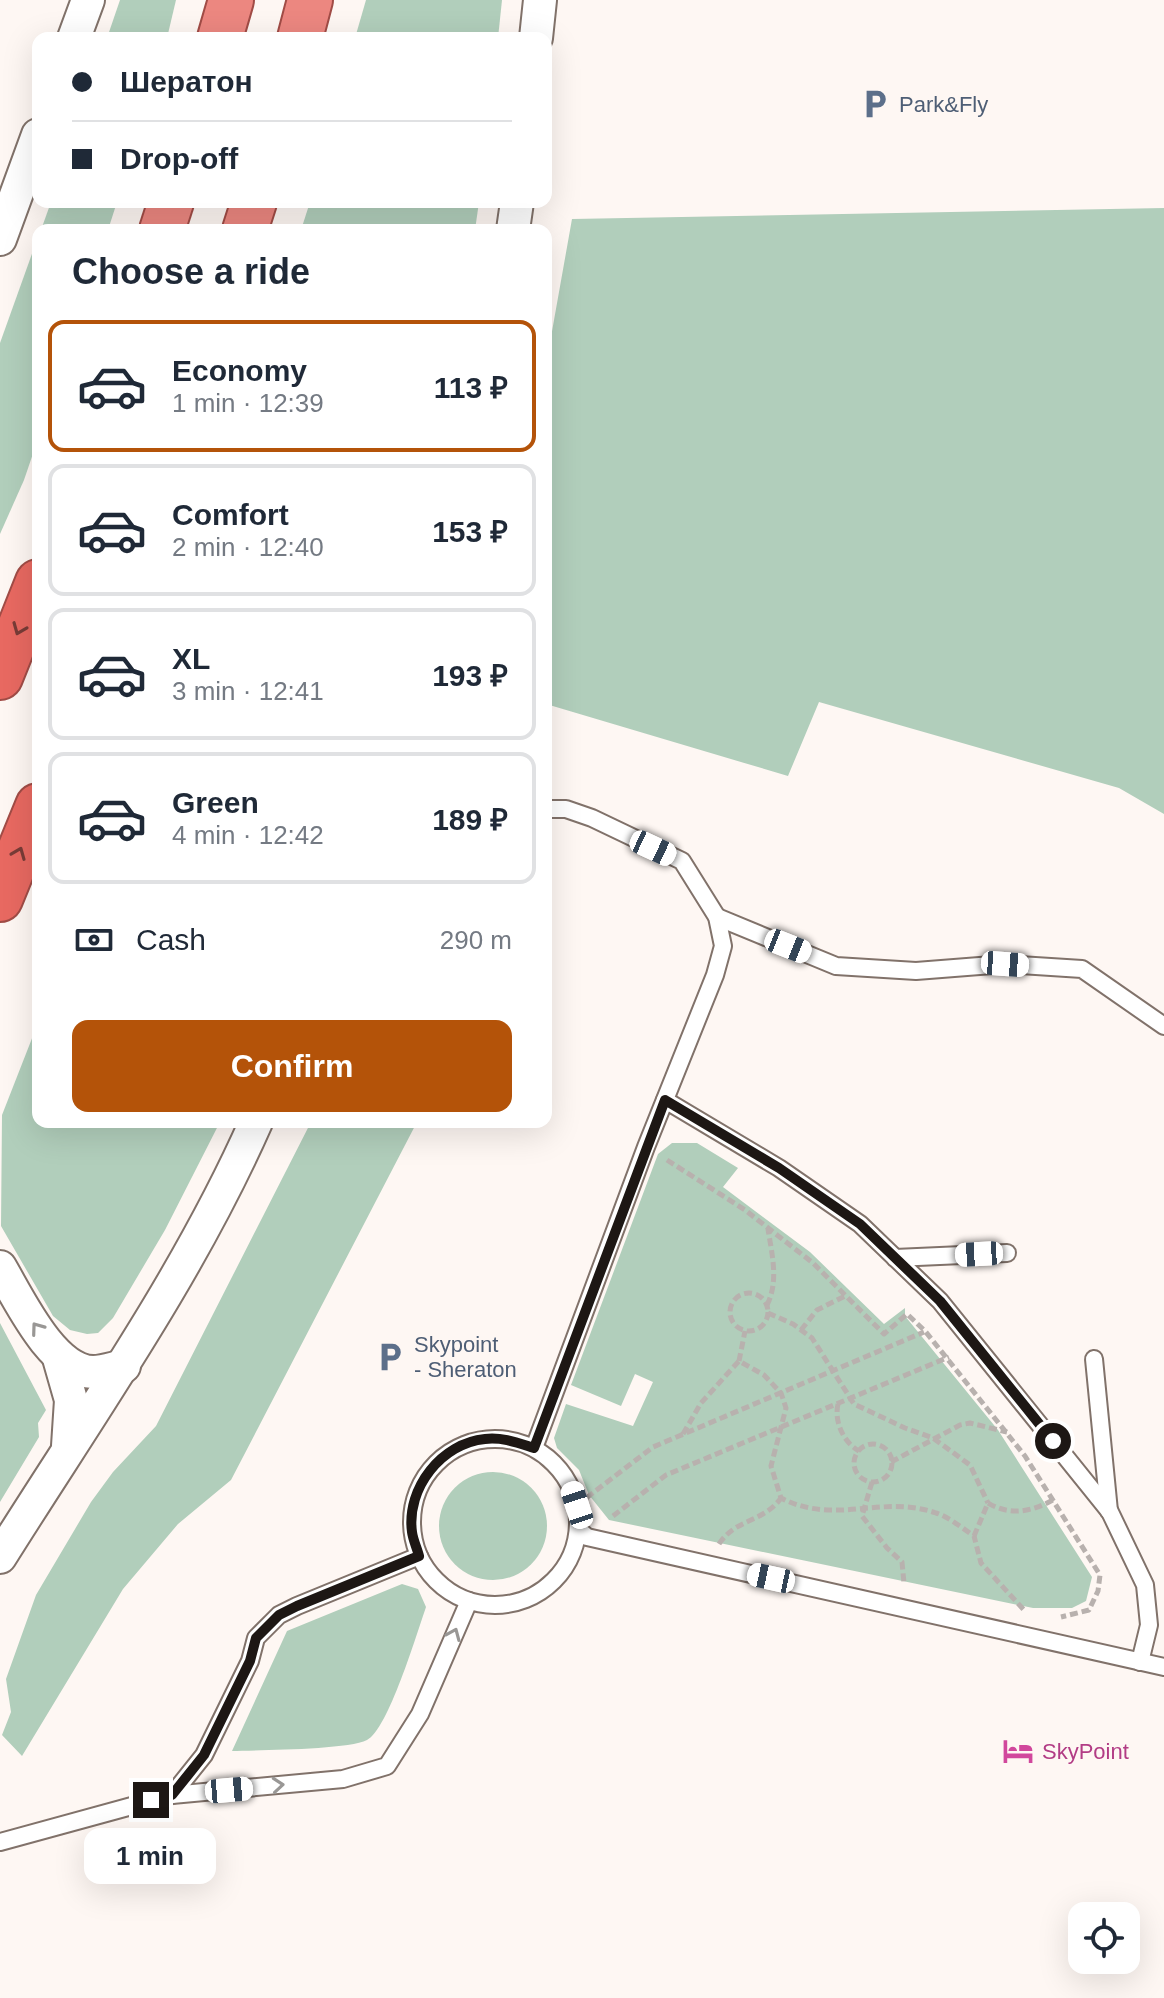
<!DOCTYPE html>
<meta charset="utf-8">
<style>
body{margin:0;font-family:Arial,sans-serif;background:#f6f6f7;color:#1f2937;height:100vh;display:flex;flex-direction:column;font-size:30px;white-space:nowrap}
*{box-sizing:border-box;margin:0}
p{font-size:26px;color:#747a83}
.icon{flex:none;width:44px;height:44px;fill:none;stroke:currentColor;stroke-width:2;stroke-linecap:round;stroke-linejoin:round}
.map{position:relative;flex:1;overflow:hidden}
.drawer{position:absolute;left:32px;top:224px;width:520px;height:904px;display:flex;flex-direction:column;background:#fff;border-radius:16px;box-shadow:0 8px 32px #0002}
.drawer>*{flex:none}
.banner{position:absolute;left:32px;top:32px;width:520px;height:176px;border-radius:16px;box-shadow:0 8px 32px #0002;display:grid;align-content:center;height:176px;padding:0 40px;background:#fff}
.buttons{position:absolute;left:1068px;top:1902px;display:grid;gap:16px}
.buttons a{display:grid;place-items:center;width:72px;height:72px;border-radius:16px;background:#fff;box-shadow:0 8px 32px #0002;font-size:40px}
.end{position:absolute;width:36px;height:36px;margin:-18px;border:10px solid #1d1714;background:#fff;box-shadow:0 0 0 4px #fff}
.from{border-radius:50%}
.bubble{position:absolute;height:56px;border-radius:16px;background:#fff;box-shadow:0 8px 32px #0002;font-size:26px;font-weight:600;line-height:56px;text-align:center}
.car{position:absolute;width:24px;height:48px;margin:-24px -12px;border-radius:10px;box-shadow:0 0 6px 2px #0007;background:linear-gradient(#fff 24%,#345 0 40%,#fff 0 76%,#345 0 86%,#fff 0)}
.banner b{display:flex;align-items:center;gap:28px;height:76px;font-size:30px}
.banner b+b{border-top:2px solid #e0e1e3}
.banner i{width:20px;height:20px;background:#1f2937}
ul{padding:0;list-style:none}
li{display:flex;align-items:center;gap:24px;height:132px;margin:0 16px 12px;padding:0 24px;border:4px solid #e0e1e3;border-radius:16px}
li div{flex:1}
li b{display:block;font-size:30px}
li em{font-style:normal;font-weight:600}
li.current{border-color:#b45309}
li>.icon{width:72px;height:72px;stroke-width:1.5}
h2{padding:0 40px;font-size:36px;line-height:96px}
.pay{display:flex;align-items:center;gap:20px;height:88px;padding:0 40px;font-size:30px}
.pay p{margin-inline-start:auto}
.action{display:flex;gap:16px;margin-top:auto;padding:16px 40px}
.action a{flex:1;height:92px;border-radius:16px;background:#b45309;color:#fff;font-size:32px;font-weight:600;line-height:92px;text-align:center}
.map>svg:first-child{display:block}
.green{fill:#b1cebb}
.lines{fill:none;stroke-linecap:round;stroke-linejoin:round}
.service-casing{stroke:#81726a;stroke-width:20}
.minor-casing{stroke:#81726a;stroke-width:36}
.trunk-casing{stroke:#a14c46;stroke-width:48}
.motorway-casing{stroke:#a14c46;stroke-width:48}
.path{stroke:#b8b1ae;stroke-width:5;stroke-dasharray:8 4;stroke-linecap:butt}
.service{stroke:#fff;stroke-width:16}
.minor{stroke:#fff;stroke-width:32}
.trunk{stroke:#ec8780;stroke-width:44}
.motorway{stroke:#e86961;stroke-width:44}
.oneway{stroke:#783c37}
.oneway2{stroke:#999795}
.route{stroke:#1d1714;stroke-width:10}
.labels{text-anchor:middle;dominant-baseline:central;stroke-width:6;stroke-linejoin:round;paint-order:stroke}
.service-label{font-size:22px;fill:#4e5e75;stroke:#fef7f3;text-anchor:start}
.hotel-label{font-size:22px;fill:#b23c85;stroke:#fef7f3;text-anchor:start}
</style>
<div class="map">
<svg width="1164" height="1998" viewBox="0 0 1164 1998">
<rect width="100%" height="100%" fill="#fef7f3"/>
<!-- green -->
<g class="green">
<path d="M 120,0 L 176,0 L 167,38 L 107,38 Z"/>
<path d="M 366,0 L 502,0 L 498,38 L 355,38 Z"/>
<path d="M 51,202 L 117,202 L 108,230 L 41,230 Z"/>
<path d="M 310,202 L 479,202 L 475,230 L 301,230 Z"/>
<path d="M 1164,208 L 1164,814 L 1119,788 L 819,702 L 788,776 L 546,704 L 546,365 L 572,219 Z"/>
<path d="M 38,237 L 38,439 L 24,480 L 0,534 L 0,343 Z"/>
<path d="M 38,1023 L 38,1122 L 220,1122 L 165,1230 L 113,1318 L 98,1333 L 87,1334 L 70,1330 L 53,1316 L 1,1226 L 2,1115 Z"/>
<path d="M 311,1122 L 417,1122 L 231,1480 L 178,1524 L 123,1589 L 22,1756 L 2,1735 L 11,1712 L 6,1679 L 36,1595 L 91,1502 L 113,1472 L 156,1426 Z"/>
<path d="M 672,1143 L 697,1143 L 738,1168 L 723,1187 L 810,1252 L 884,1324 L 905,1308 L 905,1316 L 998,1430 L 1092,1577 L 1086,1601 L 1072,1608 L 1033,1608 L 609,1520 L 589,1495 L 579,1470 L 557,1448 L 554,1438 L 566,1404 L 633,1426 L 653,1382 L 635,1374 L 621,1406 L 571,1385 L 658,1154 Z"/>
<path d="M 0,1323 L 46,1410 L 38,1423 L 39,1437 L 0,1502 Z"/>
<circle cx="493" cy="1526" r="54"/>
<path d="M 402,1584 L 418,1589 L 426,1607 C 417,1633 388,1730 367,1740 C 347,1750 259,1750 232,1751 L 287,1631 Z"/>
</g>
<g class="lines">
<!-- service casing -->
<g class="service-casing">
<g id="service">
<path d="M 717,917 L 836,966 L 916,971 L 1005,964 L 1082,969 L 1164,1026"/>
<path d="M 665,1100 L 779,1168 L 860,1224 L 940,1301 L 1110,1512 L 1145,1585 L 1149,1625 L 1140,1662"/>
<path d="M 895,1258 L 1007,1253"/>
<path d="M 1094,1359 L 1109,1511"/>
<circle cx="495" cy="1522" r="83"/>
<path d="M 534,1448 L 646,1147 L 715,975 L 723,946 L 717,917 L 682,861 L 592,818 L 566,809 L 546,809"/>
<path d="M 578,1529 L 587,1537 L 1164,1667"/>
<path d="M 172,1795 L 204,1755 L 250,1661 L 256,1638 L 279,1615 L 297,1606 L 419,1556"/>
<path d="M 0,1842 L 172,1795 L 343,1779 L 387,1766 L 420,1714 L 469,1601"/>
</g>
</g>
<!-- minor casing -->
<g class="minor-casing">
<g id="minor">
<path d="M 74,38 L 88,0"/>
<path d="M 536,38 L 540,0"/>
<path d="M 513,230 L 517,202"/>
<path d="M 0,239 L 38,135"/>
<path d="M 0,1267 C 19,1299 52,1371 93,1372 C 103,1372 114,1368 124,1366"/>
<path d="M 59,1358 L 71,1400 L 68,1446"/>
<path d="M 0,1557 C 89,1415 188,1276 256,1122"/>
</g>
</g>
<!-- trunk casing -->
<g class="trunk-casing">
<g id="trunk">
<path d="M 220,38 L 231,0"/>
<path d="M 300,38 L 310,0"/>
<path d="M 162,230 L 171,202"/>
<path d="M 245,230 L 254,202"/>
</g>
</g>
<!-- motorway casing -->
<g class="motorway-casing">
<g id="motorway">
<path d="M 0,677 L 38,582"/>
<path d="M 0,899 L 38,806"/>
</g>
</g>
<!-- path -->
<g class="path">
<path d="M 667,1160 L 745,1210 L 813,1263 L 884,1334 L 907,1314 L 925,1331 L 1025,1456 L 1100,1575 L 1098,1591 L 1089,1610 L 1061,1617"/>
<circle cx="749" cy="1312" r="19"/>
<path d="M 767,1305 C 779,1281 772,1255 768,1229"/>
<path d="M 768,1313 L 793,1324 L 812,1338 L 854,1404 L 905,1428 L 933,1438 L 970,1465 L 988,1503"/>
<path d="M 801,1330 L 817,1310 L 847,1295"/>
<path d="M 739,1361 L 745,1331"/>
<path d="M 838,1404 C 834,1421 843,1442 859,1451"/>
<path d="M 683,1434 L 701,1403 L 739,1361 L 764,1375 L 781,1393 L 786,1408 L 771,1466 L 781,1498 C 836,1526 881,1494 936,1513 C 949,1517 962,1528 974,1536 L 981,1563 L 1024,1610"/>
<circle cx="873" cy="1463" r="19"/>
<path d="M 891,1462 L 960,1425 L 970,1423 L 1007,1432"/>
<path d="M 872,1482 L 862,1516 L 887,1548 L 902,1562 L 904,1583"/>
<path d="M 577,1505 L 653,1447 L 924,1332"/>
<path d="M 613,1516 L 666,1475 L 949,1357"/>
<path d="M 974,1536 L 988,1503 C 1010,1516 1031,1512 1053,1500"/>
<path d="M 719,1544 C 736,1518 763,1523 781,1498"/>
</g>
<!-- service -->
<use href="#service" class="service"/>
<!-- minor -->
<use href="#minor" class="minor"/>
<!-- trunk -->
<use href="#trunk" class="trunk"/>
<!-- motorway -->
<use href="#motorway" class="motorway"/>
</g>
<!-- one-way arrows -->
<defs><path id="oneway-chevron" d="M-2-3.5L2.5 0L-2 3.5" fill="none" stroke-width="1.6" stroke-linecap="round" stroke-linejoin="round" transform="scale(2)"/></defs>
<g class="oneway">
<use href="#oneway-chevron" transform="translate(19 629) rotate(112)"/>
<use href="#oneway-chevron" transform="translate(19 853) rotate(-68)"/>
</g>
<g class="oneway2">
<use href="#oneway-chevron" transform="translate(37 1328) rotate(-126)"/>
<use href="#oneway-chevron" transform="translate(454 1634) rotate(-67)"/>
<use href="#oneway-chevron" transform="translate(278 1785) rotate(-5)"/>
</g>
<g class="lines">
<!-- route -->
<path class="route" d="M 151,1800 L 172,1795 L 204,1755 L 250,1661 L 256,1638 L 279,1615 L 297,1606 L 419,1556 C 417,1548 413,1540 412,1532 C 406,1488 442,1443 485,1439 C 503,1437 518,1443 534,1448 L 665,1100 L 779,1168 L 860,1224 L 940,1301 L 1053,1441"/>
</g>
<!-- icons -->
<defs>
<g id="parking-bare" transform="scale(2.4)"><path d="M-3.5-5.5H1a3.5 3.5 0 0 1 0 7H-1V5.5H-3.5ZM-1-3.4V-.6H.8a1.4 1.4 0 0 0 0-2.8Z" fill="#5c6f8a" stroke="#fef7f3" stroke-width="2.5" paint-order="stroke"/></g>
<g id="hotel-bare" transform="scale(2.4)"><path d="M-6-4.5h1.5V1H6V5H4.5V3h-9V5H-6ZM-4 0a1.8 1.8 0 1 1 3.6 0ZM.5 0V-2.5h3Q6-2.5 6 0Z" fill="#d1479c" stroke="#fef7f3" stroke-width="2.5" paint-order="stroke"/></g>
</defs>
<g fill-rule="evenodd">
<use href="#parking-bare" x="875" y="104"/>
<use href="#parking-bare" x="390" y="1357"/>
<use href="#hotel-bare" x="1018" y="1751"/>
</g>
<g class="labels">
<!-- service labels -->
<g class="service-label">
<text x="899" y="104">Park&amp;Fly</text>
<text x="414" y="1344">Skypoint<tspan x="414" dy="25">- Sheraton</tspan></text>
</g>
<!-- hotel labels -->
<g class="hotel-label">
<text x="1042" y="1751">SkyPoint</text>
</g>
</g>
</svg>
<div class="buttons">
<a><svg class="icon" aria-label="locate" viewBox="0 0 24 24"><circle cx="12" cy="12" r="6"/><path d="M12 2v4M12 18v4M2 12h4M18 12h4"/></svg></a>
</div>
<i class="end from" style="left:1053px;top:1441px"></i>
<i class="end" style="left:151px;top:1800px"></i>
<div class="bubble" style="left:84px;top:1828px;width:132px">1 min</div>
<i class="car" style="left:653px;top:848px;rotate:115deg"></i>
<i class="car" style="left:788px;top:946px;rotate:112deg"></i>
<i class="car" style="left:1005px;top:964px;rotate:94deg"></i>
<i class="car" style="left:979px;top:1254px;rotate:267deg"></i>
<i class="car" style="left:577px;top:1505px;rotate:342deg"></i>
<i class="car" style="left:771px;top:1578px;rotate:282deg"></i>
<i class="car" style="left:229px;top:1790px;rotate:85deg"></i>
<div class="banner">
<b><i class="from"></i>Шератон</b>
<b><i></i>Drop-off</b>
</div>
<section class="drawer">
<h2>Choose a ride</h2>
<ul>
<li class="current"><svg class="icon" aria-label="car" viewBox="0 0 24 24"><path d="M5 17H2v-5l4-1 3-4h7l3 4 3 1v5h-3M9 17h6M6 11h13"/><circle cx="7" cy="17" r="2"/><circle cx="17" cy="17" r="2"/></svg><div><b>Economy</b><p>1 min · 12:39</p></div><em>113 ₽</em></li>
<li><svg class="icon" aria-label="car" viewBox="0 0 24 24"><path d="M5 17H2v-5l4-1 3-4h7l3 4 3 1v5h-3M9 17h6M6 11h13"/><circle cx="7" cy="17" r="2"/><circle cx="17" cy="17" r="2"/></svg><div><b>Comfort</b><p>2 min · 12:40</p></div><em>153 ₽</em></li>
<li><svg class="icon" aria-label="car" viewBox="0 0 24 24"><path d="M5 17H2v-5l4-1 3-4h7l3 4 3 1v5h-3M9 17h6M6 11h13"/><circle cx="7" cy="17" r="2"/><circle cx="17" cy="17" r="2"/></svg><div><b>XL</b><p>3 min · 12:41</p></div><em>193 ₽</em></li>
<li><svg class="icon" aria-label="car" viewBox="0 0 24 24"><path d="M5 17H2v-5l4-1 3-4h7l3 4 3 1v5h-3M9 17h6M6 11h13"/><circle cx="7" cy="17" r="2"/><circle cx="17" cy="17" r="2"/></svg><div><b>Green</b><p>4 min · 12:42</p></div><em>189 ₽</em></li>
</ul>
<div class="pay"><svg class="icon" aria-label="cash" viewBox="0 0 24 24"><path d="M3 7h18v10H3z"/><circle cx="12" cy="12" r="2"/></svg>Cash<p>290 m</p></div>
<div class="action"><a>Confirm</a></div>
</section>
</div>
